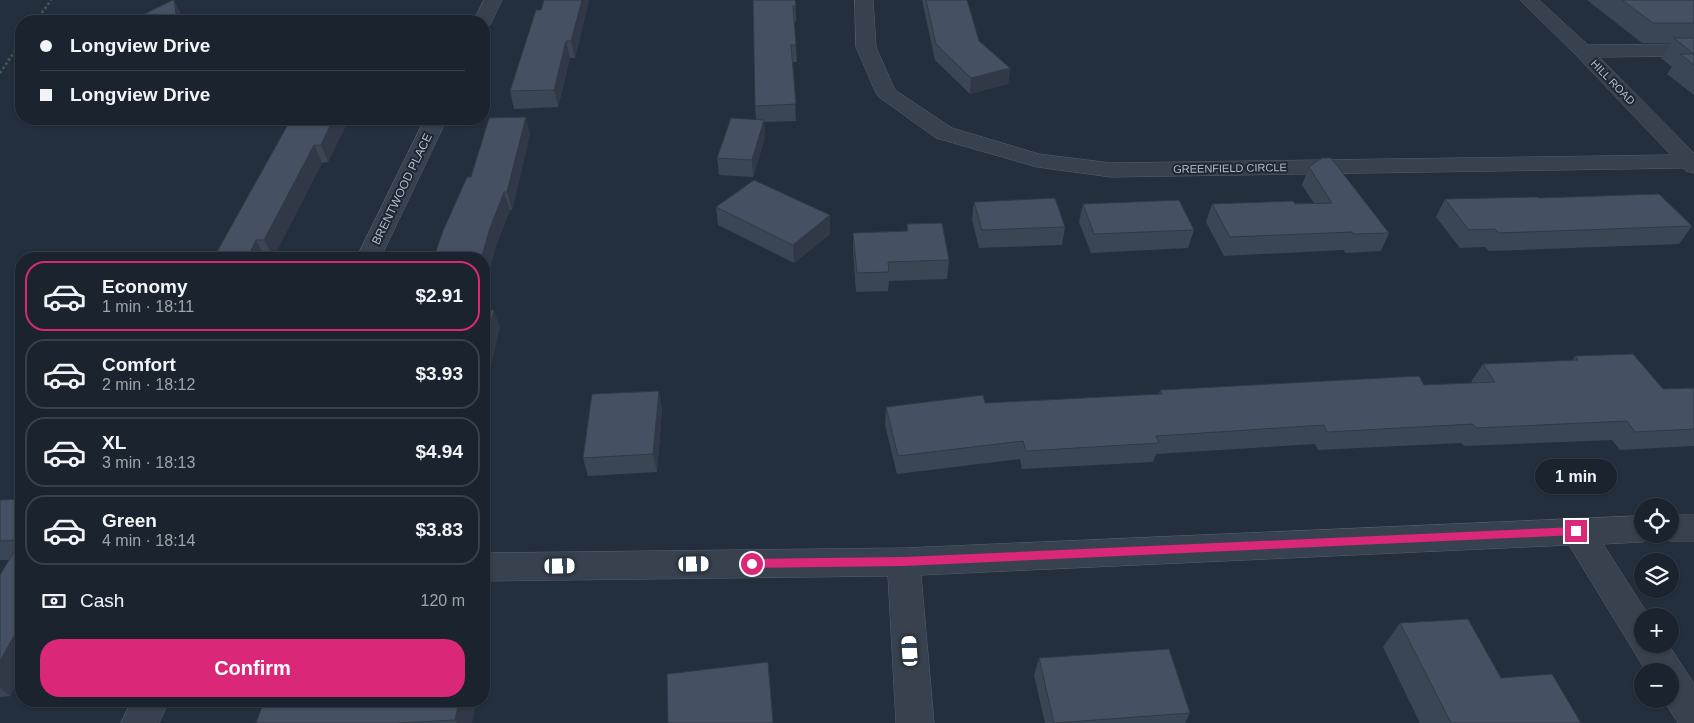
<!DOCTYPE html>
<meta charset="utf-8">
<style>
body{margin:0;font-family:Arial,sans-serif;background:#282f3a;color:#f1f3f6;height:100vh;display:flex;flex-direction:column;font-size:19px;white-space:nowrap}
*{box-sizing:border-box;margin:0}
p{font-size:16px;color:#a0a4aa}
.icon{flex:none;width:28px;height:28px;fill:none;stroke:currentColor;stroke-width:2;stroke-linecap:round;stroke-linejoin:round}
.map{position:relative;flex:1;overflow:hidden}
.panel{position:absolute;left:15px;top:252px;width:475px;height:455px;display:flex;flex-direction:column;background:#1b232e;border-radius:20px;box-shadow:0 1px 4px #0004,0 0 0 1px #39404a}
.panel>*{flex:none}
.hud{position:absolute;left:15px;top:15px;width:475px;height:110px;border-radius:20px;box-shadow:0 1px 4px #0004,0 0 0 1px #39404a;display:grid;align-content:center;height:110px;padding:0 25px;background:#1b232e}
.fabs{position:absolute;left:1634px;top:498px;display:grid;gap:10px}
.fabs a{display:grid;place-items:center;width:45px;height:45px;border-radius:50%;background:#1b232e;box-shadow:0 1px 4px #0004,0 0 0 1px #39404a;font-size:25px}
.end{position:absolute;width:22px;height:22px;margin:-11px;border:6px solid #db2777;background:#fff;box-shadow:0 0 0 2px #fff}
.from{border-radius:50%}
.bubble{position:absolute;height:35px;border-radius:18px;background:#1b232e;box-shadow:0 1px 4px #0004,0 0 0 1px #39404a;font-size:16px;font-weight:700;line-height:35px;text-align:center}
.car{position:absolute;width:15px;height:30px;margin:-15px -8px;border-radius:6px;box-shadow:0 0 4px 1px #0007;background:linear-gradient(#fff 24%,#345 0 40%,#fff 0 76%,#345 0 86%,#fff 0)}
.hud b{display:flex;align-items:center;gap:18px;height:48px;font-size:19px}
.hud b+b{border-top:1px solid #39404a}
.hud i{width:12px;height:12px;background:#f1f3f6}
ul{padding:9px 0 0;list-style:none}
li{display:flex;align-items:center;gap:15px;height:70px;margin:0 10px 8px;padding:0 15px;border:2px solid #39404a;border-radius:20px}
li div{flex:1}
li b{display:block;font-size:19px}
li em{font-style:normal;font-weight:700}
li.selected{border-color:#db2777}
li>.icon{width:45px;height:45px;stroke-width:1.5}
.pay{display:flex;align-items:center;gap:12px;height:55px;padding:0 25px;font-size:19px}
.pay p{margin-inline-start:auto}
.button{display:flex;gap:10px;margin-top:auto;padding:10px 25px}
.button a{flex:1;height:58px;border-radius:20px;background:#db2777;color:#fff;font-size:20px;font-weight:700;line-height:58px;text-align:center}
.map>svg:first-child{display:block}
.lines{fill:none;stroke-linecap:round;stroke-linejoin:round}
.street-casing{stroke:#565f6c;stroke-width:1}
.path{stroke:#44595c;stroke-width:2.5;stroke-dasharray:2.5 2.5;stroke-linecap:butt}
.street{fill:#38414e;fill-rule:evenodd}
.wall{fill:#3b4654}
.shaded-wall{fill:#303945}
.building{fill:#455162;stroke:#303945}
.route{fill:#db2777}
.labels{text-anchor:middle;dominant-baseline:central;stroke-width:4;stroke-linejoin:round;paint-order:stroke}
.far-street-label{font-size:11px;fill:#b4bcc9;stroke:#1d2633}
.street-label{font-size:12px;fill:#b4bcc9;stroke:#1d2633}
</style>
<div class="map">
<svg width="1694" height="723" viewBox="0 0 1694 723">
<rect width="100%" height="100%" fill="#242f3e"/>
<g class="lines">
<!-- street casing -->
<g class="street-casing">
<g id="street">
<path d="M 484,0 L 502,0 L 490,25 L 484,26 L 484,21 L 474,21 Z"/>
<path d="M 855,0 L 873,0 L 876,47 L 895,90 L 952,128 L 1039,154 L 1111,163 L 1671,155 L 1576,55 L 1520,0 L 1539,0 L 1588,45 L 1694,44 L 1694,56 L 1599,57 L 1694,153 L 1694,173 L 1686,171 L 1683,168 L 1111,177 L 1037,167 L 936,138 L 879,97 L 876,93 L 856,47 Z"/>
<path d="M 425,119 L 447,119 L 380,259 L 356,259 Z"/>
<path d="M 1670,515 L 1694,515 L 1694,541 L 1670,541 L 1659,537 L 1657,534 L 1670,534 Z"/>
<path d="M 1642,516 L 1642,534 L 1656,534 L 1653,538 L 1642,542 L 1603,544 L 1649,616 L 1642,616 L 1642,644 L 1668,644 L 1694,684 L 1694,723 L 1678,723 L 1663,699 L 1670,699 L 1670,671 L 1646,671 L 1569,545 L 921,575 L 934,723 L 896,723 L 888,576 L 484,581 L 484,553 L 904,548 Z"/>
<path d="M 132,701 L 169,701 L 159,723 L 121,723 Z"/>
</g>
</g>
<!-- path -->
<g class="path">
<path d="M 36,21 L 51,0"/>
<path d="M 0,73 L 21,42"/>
</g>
<!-- street -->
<use href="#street" class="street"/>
</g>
<!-- wall -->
<g class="wall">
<path d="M 589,0 L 575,58 L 570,58 L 558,107 L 514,109 L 510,91 L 541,10 Z"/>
<path d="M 795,0 L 796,22 L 794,22 L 797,62 L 793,62 L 796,121 L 764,122 L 765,138 L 753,177 L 719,175 L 717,158 L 756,120 L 755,106 Z"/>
<path d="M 922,0 L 967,0 L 979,41 L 1010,68 L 1008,84 L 970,94 L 935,60 Z"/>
<path d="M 1587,0 L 1694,0 L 1694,95 L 1667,74 L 1672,67 L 1661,58 L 1671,43 L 1642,43 Z"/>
<path d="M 291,119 L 349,119 L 328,162 L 322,163 L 273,258 L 213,259 Z"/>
<path d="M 530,134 L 512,210 L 510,210 L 496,246 L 484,288 L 484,259 L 471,177 Z"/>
<path d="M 1309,167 L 1389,233 L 1381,251 L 1345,253 L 1344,250 L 1224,256 L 1206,222 L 1212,204 L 1314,203 L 1302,185 Z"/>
<path d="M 1539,198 L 1692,226 L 1679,244 L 1489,251 L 1485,247 L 1460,248 L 1436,217 L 1445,199 Z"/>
<path d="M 974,202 L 1065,227 L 1062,245 L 979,248 L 972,220 Z"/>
<path d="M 1083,204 L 1194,230 L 1188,248 L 1091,253 L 1079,222 Z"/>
<path d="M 716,207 L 830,234 L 794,263 L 718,225 Z"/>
<path d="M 907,224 L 949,260 L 947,279 L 889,281 L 888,291 L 856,292 L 853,251 L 853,233 L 907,231 Z"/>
<path d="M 1575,356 L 1663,389 L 1694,388 L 1694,446 L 1620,450 L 1612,440 L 1464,446 L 1461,443 L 1318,450 L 1315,444 L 1156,454 L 1153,462 L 1022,469 L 1020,459 L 897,474 L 885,425 L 886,407 L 985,403 L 1159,394 L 1160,390 L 1424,385 L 1472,383 L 1471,382 L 1483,364 L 1572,361 Z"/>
<path d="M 659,391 L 662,410 L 657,472 L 588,476 L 583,458 Z"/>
<path d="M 21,499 L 21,674 L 10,696 L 0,697 L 0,575 L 9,560 L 0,560 L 0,500 Z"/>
<path d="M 1400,623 L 1501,678 L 1581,723 L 1420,723 L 1383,647 Z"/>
<path d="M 1039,658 L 1190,713 L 1185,723 L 1045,723 L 1034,675 Z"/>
<path d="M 476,701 L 472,723 L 256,723 Z"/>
</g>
<!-- shaded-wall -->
<g class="shaded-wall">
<path d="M 174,0 L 182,16 L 183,21 L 177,21 Z"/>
<path d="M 582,0 L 589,0 L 575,58 L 571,41 Z"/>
<path d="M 566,41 L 570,58 L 558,107 L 554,90 Z"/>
<path d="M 1010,68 L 1008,84 L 970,94 L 971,78 Z"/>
<path d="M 526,117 L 530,134 L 512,210 L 507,192 Z"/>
<path d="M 333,119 L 349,119 L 328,162 L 321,145 Z"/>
<path d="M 764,120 L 765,138 L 753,177 L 752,160 Z"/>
<path d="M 314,145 L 322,163 L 273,258 L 264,240 Z"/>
<path d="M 504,192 L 510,210 L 496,246 L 484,288 L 484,259 L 481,259 L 490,228 Z"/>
<path d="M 830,215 L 830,234 L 794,263 L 793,245 Z"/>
<path d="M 256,240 L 265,259 L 247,259 Z"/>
<path d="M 494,310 L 500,328 L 484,394 L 484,349 Z"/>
<path d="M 659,391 L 662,410 L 657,472 L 653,454 Z"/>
<path d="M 21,623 L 21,674 L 10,696 L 0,688 L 0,661 Z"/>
<path d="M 459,701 L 476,701 L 472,723 L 457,723 L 455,720 Z"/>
</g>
<!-- building -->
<g class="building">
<path d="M 173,0 L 174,0 L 177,21 L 130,21 Z"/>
<path d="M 544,0 L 582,0 L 571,41 L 566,41 L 554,90 L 510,91 L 536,10 L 541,10 Z"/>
<path d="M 753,0 L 795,0 L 796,6 L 793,6 L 796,45 L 791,45 L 796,104 L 755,106 Z"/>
<path d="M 926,0 L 967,0 L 979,41 L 1010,68 L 971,78 L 936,44 Z"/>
<path d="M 1622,0 L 1694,0 L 1694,23 L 1653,23 Z"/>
<path d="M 1674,38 L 1694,38 L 1694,65 L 1680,54 L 1694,54 Z"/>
<path d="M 526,117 L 507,192 L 504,192 L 490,228 L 481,259 L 433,259 L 443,231 L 467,177 L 471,177 L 489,118 Z"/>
<path d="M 731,118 L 764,120 L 752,160 L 717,158 Z"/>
<path d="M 291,119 L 333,119 L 321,145 L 314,145 L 264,240 L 256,240 L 247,259 L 213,259 Z"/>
<path d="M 1322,158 L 1331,158 L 1389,233 L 1353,234 L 1352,232 L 1230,237 L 1212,204 L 1293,201 L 1295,204 L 1332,203 L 1309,167 Z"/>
<path d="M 754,180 L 830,215 L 793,245 L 716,207 Z"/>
<path d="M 1659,194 L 1692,226 L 1499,233 L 1495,229 L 1469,230 L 1445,199 L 1537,197 L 1539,198 Z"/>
<path d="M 1055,198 L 1065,227 L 982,230 L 974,202 Z"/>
<path d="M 1179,200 L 1194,230 L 1094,234 L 1083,204 Z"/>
<path d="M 942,223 L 949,260 L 888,262 L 889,272 L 857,273 L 853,233 L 908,231 L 907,224 Z"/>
<path d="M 484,310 L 494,310 L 484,349 Z"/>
<path d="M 1633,354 L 1663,389 L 1694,388 L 1694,429 L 1635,432 L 1627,421 L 1476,428 L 1473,424 L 1327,432 L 1324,425 L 1156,436 L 1159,443 L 1026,451 L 1023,441 L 898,456 L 886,407 L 983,395 L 985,403 L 1162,394 L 1160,390 L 1419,376 L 1424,385 L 1495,382 L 1483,364 L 1578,360 L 1575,356 Z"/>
<path d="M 659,391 L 653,454 L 583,458 L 592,394 Z"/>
<path d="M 21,499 L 21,623 L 0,661 L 0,575 L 21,540 L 0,541 L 0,500 Z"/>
<path d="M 1468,619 L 1501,678 L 1552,674 L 1581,723 L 1451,723 L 1400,623 Z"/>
<path d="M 1169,649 L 1190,713 L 1054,723 L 1039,658 Z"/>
<path d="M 768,662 L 773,723 L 668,723 L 667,674 Z"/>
<path d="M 264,701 L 459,701 L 455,720 L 398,723 L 256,723 Z"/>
</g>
<!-- route -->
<path class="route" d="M 1576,527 L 1581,531 L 1576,535 L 904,566 L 752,568 L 747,564 L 752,559 L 904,557 Z"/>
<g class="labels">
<!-- far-street labels -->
<g class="far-street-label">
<text transform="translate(1613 82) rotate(46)">HILL ROAD</text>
<text transform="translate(1230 168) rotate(-1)">GREENFIELD CIRCLE</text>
</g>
<!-- street labels -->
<g class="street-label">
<text transform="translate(402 189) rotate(-64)">BRENTWOOD PLACE</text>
</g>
</g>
</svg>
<div class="fabs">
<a><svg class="icon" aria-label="locate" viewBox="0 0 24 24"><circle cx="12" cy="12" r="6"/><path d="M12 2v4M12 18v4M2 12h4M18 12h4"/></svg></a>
<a><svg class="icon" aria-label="layers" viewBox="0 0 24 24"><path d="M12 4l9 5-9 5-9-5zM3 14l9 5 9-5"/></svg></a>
<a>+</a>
<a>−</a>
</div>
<i class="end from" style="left:752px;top:564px"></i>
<i class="end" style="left:1576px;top:531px"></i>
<div class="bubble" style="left:1535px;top:459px;width:82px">1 min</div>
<i class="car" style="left:694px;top:564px;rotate:89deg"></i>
<i class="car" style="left:560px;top:566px;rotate:89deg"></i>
<i class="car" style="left:910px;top:651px;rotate:356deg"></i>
<div class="hud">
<b><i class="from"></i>Longview Drive</b>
<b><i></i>Longview Drive</b>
</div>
<section class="panel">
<ul>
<li class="selected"><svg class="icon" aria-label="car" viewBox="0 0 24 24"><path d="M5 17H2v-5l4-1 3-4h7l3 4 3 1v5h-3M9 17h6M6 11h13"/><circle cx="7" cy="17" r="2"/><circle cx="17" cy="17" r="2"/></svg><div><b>Economy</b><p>1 min · 18:11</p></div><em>$2.91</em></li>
<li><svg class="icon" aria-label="car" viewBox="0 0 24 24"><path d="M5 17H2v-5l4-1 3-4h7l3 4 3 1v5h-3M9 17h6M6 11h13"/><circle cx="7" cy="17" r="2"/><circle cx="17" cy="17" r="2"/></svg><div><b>Comfort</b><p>2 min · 18:12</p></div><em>$3.93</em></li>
<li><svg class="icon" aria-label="car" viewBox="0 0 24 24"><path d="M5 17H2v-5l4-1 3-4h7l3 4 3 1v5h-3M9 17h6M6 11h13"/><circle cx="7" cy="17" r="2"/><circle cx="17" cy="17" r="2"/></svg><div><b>XL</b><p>3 min · 18:13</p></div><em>$4.94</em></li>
<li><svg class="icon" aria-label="car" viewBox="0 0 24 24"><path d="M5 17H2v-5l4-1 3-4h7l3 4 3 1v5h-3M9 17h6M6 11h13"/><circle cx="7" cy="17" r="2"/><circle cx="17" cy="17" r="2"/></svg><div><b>Green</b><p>4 min · 18:14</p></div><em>$3.83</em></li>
</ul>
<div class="pay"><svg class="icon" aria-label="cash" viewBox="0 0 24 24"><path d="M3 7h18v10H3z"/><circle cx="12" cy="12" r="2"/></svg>Cash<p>120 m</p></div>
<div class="button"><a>Confirm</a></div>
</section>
</div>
